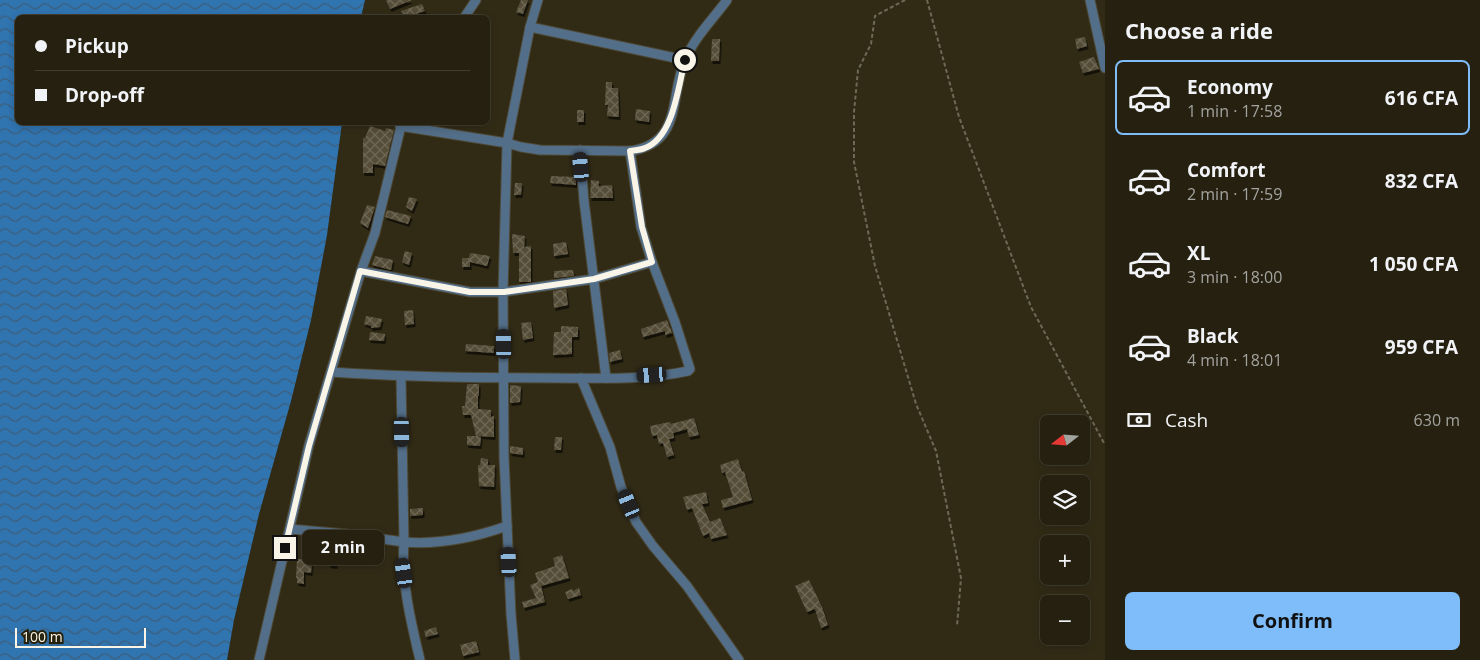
<!DOCTYPE html>
<meta charset="utf-8">
<style>
body{margin:0;font-family:"Open Sans",sans-serif;background:#2d2819;color:#f1f3f6;height:100vh;display:flex;flex-direction:column;font-size:19px;white-space:nowrap}
*{box-sizing:border-box;margin:0}
p{font-size:16px;color:#a3a39f}
.icon{flex:none;width:28px;height:28px;fill:none;stroke:currentColor;stroke-width:2;stroke-linecap:round;stroke-linejoin:round}
.map{position:relative;flex:1;overflow:hidden}
.drawer{display:flex;flex-direction:column;background:#252010;width:375px}
.drawer>*{flex:none}
.hud{position:absolute;left:15px;top:15px;width:475px;height:110px;border-radius:8px;box-shadow:0 2px 8px #0003,0 0 0 1px #423e30;display:grid;align-content:center;height:110px;padding:0 20px;background:#252010}
.needle{width:32px;rotate:253deg}
.fabs{position:absolute;left:1040px;top:415px;display:grid;gap:10px}
.fabs a{display:grid;place-items:center;width:50px;height:50px;border-radius:8px;background:#252010;box-shadow:0 2px 8px #0003,0 0 0 1px #423e30;font-size:25px}
.scale{position:absolute;left:15px;bottom:12px;width:131px;box-sizing:border-box;padding-left:5px;border:2px solid #f8f4e7;border-top:0;font-size:14px;line-height:18px;white-space:nowrap;color:#f8f4e7;-webkit-text-stroke:4px #27210c;paint-order:stroke}
.end{position:absolute;width:22px;height:22px;margin:-11px;border:6px solid #f8f4e7;background:#111;box-shadow:0 0 0 2px #111}
.from{border-radius:50%}
.bubble{position:absolute;height:35px;border-radius:8px;background:#252010;box-shadow:0 2px 8px #0003,0 0 0 1px #423e30;font-size:16px;font-weight:700;line-height:35px;text-align:center}
.car{position:absolute;width:15px;height:30px;margin:-15px -8px;border-radius:6px;box-shadow:0 0 4px 1px #0007;background:linear-gradient(#222 24%,#8ab4d8 0 40%,#222 0 76%,#8ab4d8 0 86%,#222 0)}
.hud b{display:flex;align-items:center;gap:18px;height:48px;font-size:19px}
.hud b+b{border-top:1px solid #423e30}
.hud i{width:12px;height:12px;background:#f1f3f6}
ul{padding:0;list-style:none}
li{display:flex;align-items:center;gap:15px;height:75px;margin:0 10px 8px;padding:0 10px;border:2px solid transparent;border-radius:8px}
li div{flex:1}
li b{display:block;font-size:19px}
li em{font-style:normal;font-weight:700}
li.current{border-color:#7ebdf9}
li>.icon{width:45px;height:45px;stroke-width:1.5}
h2{padding:0 20px;font-size:22px;line-height:60px}
.pay{display:flex;align-items:center;gap:12px;height:55px;padding:0 20px;font-size:19px}
.pay p{margin-inline-start:auto}
.cta{display:flex;gap:10px;margin-top:auto;padding:10px 20px}
.cta a{flex:1;height:58px;border-radius:8px;background:#7ebdf9;color:#111;font-size:20px;font-weight:700;line-height:58px;text-align:center}
main{display:flex;flex:1;min-height:0}
.map>svg:first-child{display:block}
.water{fill:url(#water-waves)}
.building{fill:url(#building-cross-hatch);filter:url(#shadow)}
.lines{fill:none;stroke-linecap:round;stroke-linejoin:round}
.minor-casing{stroke:#4d4733;stroke-width:11}
.path{stroke:#6e6956;stroke-width:2;stroke-dasharray:4 2.5;stroke-linecap:butt}
.minor{stroke:#536e88;stroke-width:9}
.route{stroke:#f8f4e7;stroke-width:6}
</style>
<main>
<div class="map">
<svg width="1105" height="660" viewBox="0 0 1105 660">
<defs>
<pattern id="water-waves" width="16" height="10" patternUnits="userSpaceOnUse" patternTransform="scale(1.25)"><rect width="16" height="10" fill="#3074b0"/><path d="M0 5q4-4 8 0t8 0" fill="none" stroke="#3d5e7a"/></pattern>
<pattern id="building-cross-hatch" width="8" height="8" patternUnits="userSpaceOnUse" patternTransform="scale(1.25)"><rect width="8" height="8" fill="#554e38"/><path d="M0 0l8 8M0 8l8-8" fill="none" stroke="#6e6855"/></pattern>
<filter id="shadow"><feDropShadow dx="1.5" dy="3" stdDeviation="0" flood-color="#0009"/></filter>
</defs>
<rect width="100%" height="100%" fill="#312b16"/>
<!-- water -->
<path class="water" d="M 0,0 L 365,0 L 361,17 L 18,18 L 18,122 L 342,123 L 327,235 L 311,320 L 291,401 L 259,514 L 234,620 L 227,660 L 0,660 Z"/>
<!-- building -->
<g class="building">
<path d="M 386,0 L 412,0 L 390,9 Z"/>
<path d="M 521,0 L 528,0 L 523,14 L 516,12 Z"/>
<path d="M 422,4 L 425,11 L 416,14 L 418,18 L 406,18 L 401,11 Z"/>
<path d="M 1085,37 L 1087,46 L 1077,49 L 1075,39 Z"/>
<path d="M 712,39 L 720,39 L 719,61 L 711,61 Z"/>
<path d="M 1094,57 L 1099,69 L 1083,73 L 1079,62 Z"/>
<path d="M 606,82 L 612,82 L 612,88 L 618,88 L 619,117 L 607,116 L 608,105 L 605,105 Z"/>
<path d="M 636,109 L 650,111 L 649,122 L 635,120 Z"/>
<rect x="577" y="110" width="7" height="12"/>
<path d="M 370,126 L 385,131 L 386,128 L 394,130 L 385,166 L 373,164 L 373,173 L 363,173 L 363,138 L 365,138 Z"/>
<path d="M 551,176 L 576,177 L 576,185 L 550,183 Z"/>
<path d="M 591,180 L 599,181 L 599,186 L 612,185 L 613,198 L 590,198 Z"/>
<path d="M 515,183 L 522,183 L 521,195 L 514,195 Z"/>
<path d="M 409,197 L 417,199 L 412,211 L 406,207 Z"/>
<path d="M 367,205 L 375,207 L 368,228 L 360,223 Z"/>
<path d="M 387,210 L 411,216 L 408,224 L 385,217 Z"/>
<path d="M 512,234 L 525,236 L 524,247 L 531,246 L 531,282 L 519,282 L 519,253 L 513,253 Z"/>
<path d="M 566,242 L 568,254 L 554,256 L 553,244 Z"/>
<path d="M 405,251 L 412,253 L 409,265 L 402,262 Z"/>
<path d="M 470,253 L 490,256 L 487,266 L 470,262 L 470,267 L 462,267 L 462,258 L 469,258 Z"/>
<path d="M 375,256 L 393,260 L 391,270 L 372,265 Z"/>
<path d="M 573,270 L 574,276 L 554,278 L 554,271 Z"/>
<path d="M 566,289 L 568,305 L 554,308 L 553,291 Z"/>
<path d="M 413,310 L 414,324 L 405,325 L 404,311 Z"/>
<path d="M 366,316 L 382,319 L 380,327 L 371,328 L 371,326 L 364,324 Z"/>
<path d="M 667,320 L 672,333 L 665,335 L 665,331 L 643,337 L 641,329 Z"/>
<path d="M 531,322 L 533,338 L 523,340 L 521,323 Z"/>
<path d="M 561,326 L 578,327 L 578,337 L 572,337 L 572,354 L 553,355 L 554,332 L 561,332 Z"/>
<path d="M 370,332 L 385,334 L 384,341 L 369,340 Z"/>
<path d="M 466,344 L 494,346 L 494,353 L 465,351 Z"/>
<path d="M 620,350 L 622,359 L 610,362 L 609,353 Z"/>
<path d="M 467,384 L 479,384 L 479,396 L 478,396 L 478,409 L 491,410 L 491,417 L 494,416 L 494,437 L 478,436 L 481,437 L 480,446 L 467,445 L 467,436 L 476,436 L 471,415 L 463,415 L 462,406 L 465,406 Z"/>
<path d="M 510,385 L 521,386 L 520,402 L 510,403 Z"/>
<path d="M 694,418 L 699,435 L 689,437 L 687,429 L 673,433 L 674,438 L 669,439 L 674,455 L 667,457 L 663,443 L 659,444 L 657,435 L 652,436 L 650,426 L 670,422 L 671,424 Z"/>
<path d="M 555,437 L 562,437 L 561,450 L 554,450 Z"/>
<path d="M 510,446 L 523,448 L 523,455 L 510,453 Z"/>
<path d="M 481,458 L 488,459 L 488,465 L 495,465 L 494,487 L 479,486 L 478,465 L 480,465 Z"/>
<path d="M 738,459 L 742,472 L 744,471 L 752,500 L 723,508 L 721,500 L 733,497 L 725,472 L 722,473 L 720,465 Z"/>
<path d="M 706,492 L 708,503 L 702,504 L 710,522 L 720,518 L 727,535 L 711,539 L 709,533 L 703,536 L 692,508 L 687,510 L 683,497 Z"/>
<path d="M 423,508 L 423,515 L 410,516 L 410,509 Z"/>
<path d="M 332,539 L 340,540 L 336,566 L 329,565 Z"/>
<path d="M 562,555 L 569,578 L 541,586 L 545,602 L 524,608 L 522,602 L 536,598 L 530,585 L 538,582 L 535,573 L 555,566 L 553,558 Z"/>
<path d="M 297,559 L 312,560 L 311,573 L 304,572 L 304,584 L 297,583 L 297,578 L 296,578 Z"/>
<path d="M 809,580 L 822,607 L 828,625 L 821,628 L 815,609 L 807,612 L 795,586 Z"/>
<path d="M 579,588 L 581,595 L 568,599 L 565,592 L 572,589 L 573,591 Z"/>
<path d="M 436,627 L 438,634 L 426,637 L 424,631 Z"/>
<path d="M 476,641 L 479,652 L 463,656 L 460,645 Z"/>
</g>
<g class="lines">
<!-- minor casing -->
<g class="minor-casing">
<g id="minor">
<path d="M 1090,0 L 1105,68"/>
<path d="M 464,18 L 476,0"/>
<path d="M 530,27 L 685,60"/>
<path d="M 580,150 L 584,201 L 606,378"/>
<path d="M 630,151 C 683,143 669,98 685,60 C 694,38 713,19 727,0"/>
<path d="M 361,271 L 470,292 L 503,292 L 594,279 L 652,262"/>
<path d="M 331,372 C 403,377 475,378 547,378 C 594,378 642,381 688,371 L 690,369 L 675,322 L 652,262 L 641,227 L 630,151 L 540,150 L 521,147 L 507,143 L 400,126"/>
<path d="M 581,378 L 610,447 L 621,487 L 636,522 L 653,546 L 687,586 L 739,660"/>
<path d="M 290,529 L 346,534 L 404,542 L 401,377"/>
<path d="M 259,660 L 309,445 L 361,271 L 375,233 L 402,122"/>
<path d="M 420,660 C 411,622 401,582 404,542 C 440,545 473,538 507,526"/>
<path d="M 515,660 L 511,614 L 504,457 L 503,292 L 507,143 L 530,27 L 538,0"/>
</g>
</g>
<!-- path -->
<g class="path">
<path d="M 905,0 L 875,16 L 871,44 L 858,70 L 854,112 L 854,162 L 875,266 L 916,404 L 936,451 L 961,578 L 957,626"/>
<path d="M 927,0 L 959,117 L 1031,307 L 1105,445"/>
</g>
<!-- minor -->
<use href="#minor" class="minor"/>
</g>
<g class="lines">
<!-- route -->
<path class="route" d="M 285,548 L 309,446 L 360,271 L 470,292 L 504,292 L 594,279 L 652,262 L 642,227 L 630,151 C 635,150 641,150 645,148 C 674,137 678,86 685,60"/>
</g>
</svg>
<div class="fabs">
<a><svg class="needle" viewBox="-14 -14 28 28"><path d="M0-13l5 13h-10z" fill="#e53935"/><path d="M0 13l5-13h-10z" fill="#a3a39f"/></svg></a>
<a><svg class="icon" aria-label="layers" viewBox="0 0 24 24"><path d="M12 4l9 5-9 5-9-5zM3 14l9 5 9-5"/></svg></a>
<a>+</a>
<a>−</a>
</div>
<div class="scale">100 m</div>
<i class="end from" style="left:685px;top:60px"></i>
<i class="end" style="left:285px;top:548px"></i>
<div class="bubble" style="left:302px;top:530px;width:82px">2 min</div>
<i class="car" style="left:581px;top:167px;rotate:355deg"></i>
<i class="car" style="left:504px;top:344px;rotate:359deg"></i>
<i class="car" style="left:652px;top:375px;rotate:266deg"></i>
<i class="car" style="left:402px;top:432px;rotate:179deg"></i>
<i class="car" style="left:629px;top:504px;rotate:337deg"></i>
<i class="car" style="left:509px;top:562px;rotate:357deg"></i>
<i class="car" style="left:404px;top:573px;rotate:352deg"></i>
<div class="hud">
<b><i class="from"></i>Pickup</b>
<b><i></i>Drop-off</b>
</div>
</div>
<section class="drawer">
<h2>Choose a ride</h2>
<ul>
<li class="current"><svg class="icon" aria-label="car" viewBox="0 0 24 24"><path d="M5 17H2v-5l4-1 3-4h7l3 4 3 1v5h-3M9 17h6M6 11h13"/><circle cx="7" cy="17" r="2"/><circle cx="17" cy="17" r="2"/></svg><div><b>Economy</b><p>1 min · 17:58</p></div><em>616 CFA</em></li>
<li><svg class="icon" aria-label="car" viewBox="0 0 24 24"><path d="M5 17H2v-5l4-1 3-4h7l3 4 3 1v5h-3M9 17h6M6 11h13"/><circle cx="7" cy="17" r="2"/><circle cx="17" cy="17" r="2"/></svg><div><b>Comfort</b><p>2 min · 17:59</p></div><em>832 CFA</em></li>
<li><svg class="icon" aria-label="car" viewBox="0 0 24 24"><path d="M5 17H2v-5l4-1 3-4h7l3 4 3 1v5h-3M9 17h6M6 11h13"/><circle cx="7" cy="17" r="2"/><circle cx="17" cy="17" r="2"/></svg><div><b>XL</b><p>3 min · 18:00</p></div><em>1 050 CFA</em></li>
<li><svg class="icon" aria-label="car" viewBox="0 0 24 24"><path d="M5 17H2v-5l4-1 3-4h7l3 4 3 1v5h-3M9 17h6M6 11h13"/><circle cx="7" cy="17" r="2"/><circle cx="17" cy="17" r="2"/></svg><div><b>Black</b><p>4 min · 18:01</p></div><em>959 CFA</em></li>
</ul>
<div class="pay"><svg class="icon" aria-label="cash" viewBox="0 0 24 24"><path d="M3 7h18v10H3z"/><circle cx="12" cy="12" r="2"/></svg>Cash<p>630 m</p></div>
<div class="cta"><a>Confirm</a></div>
</section>
</main>
